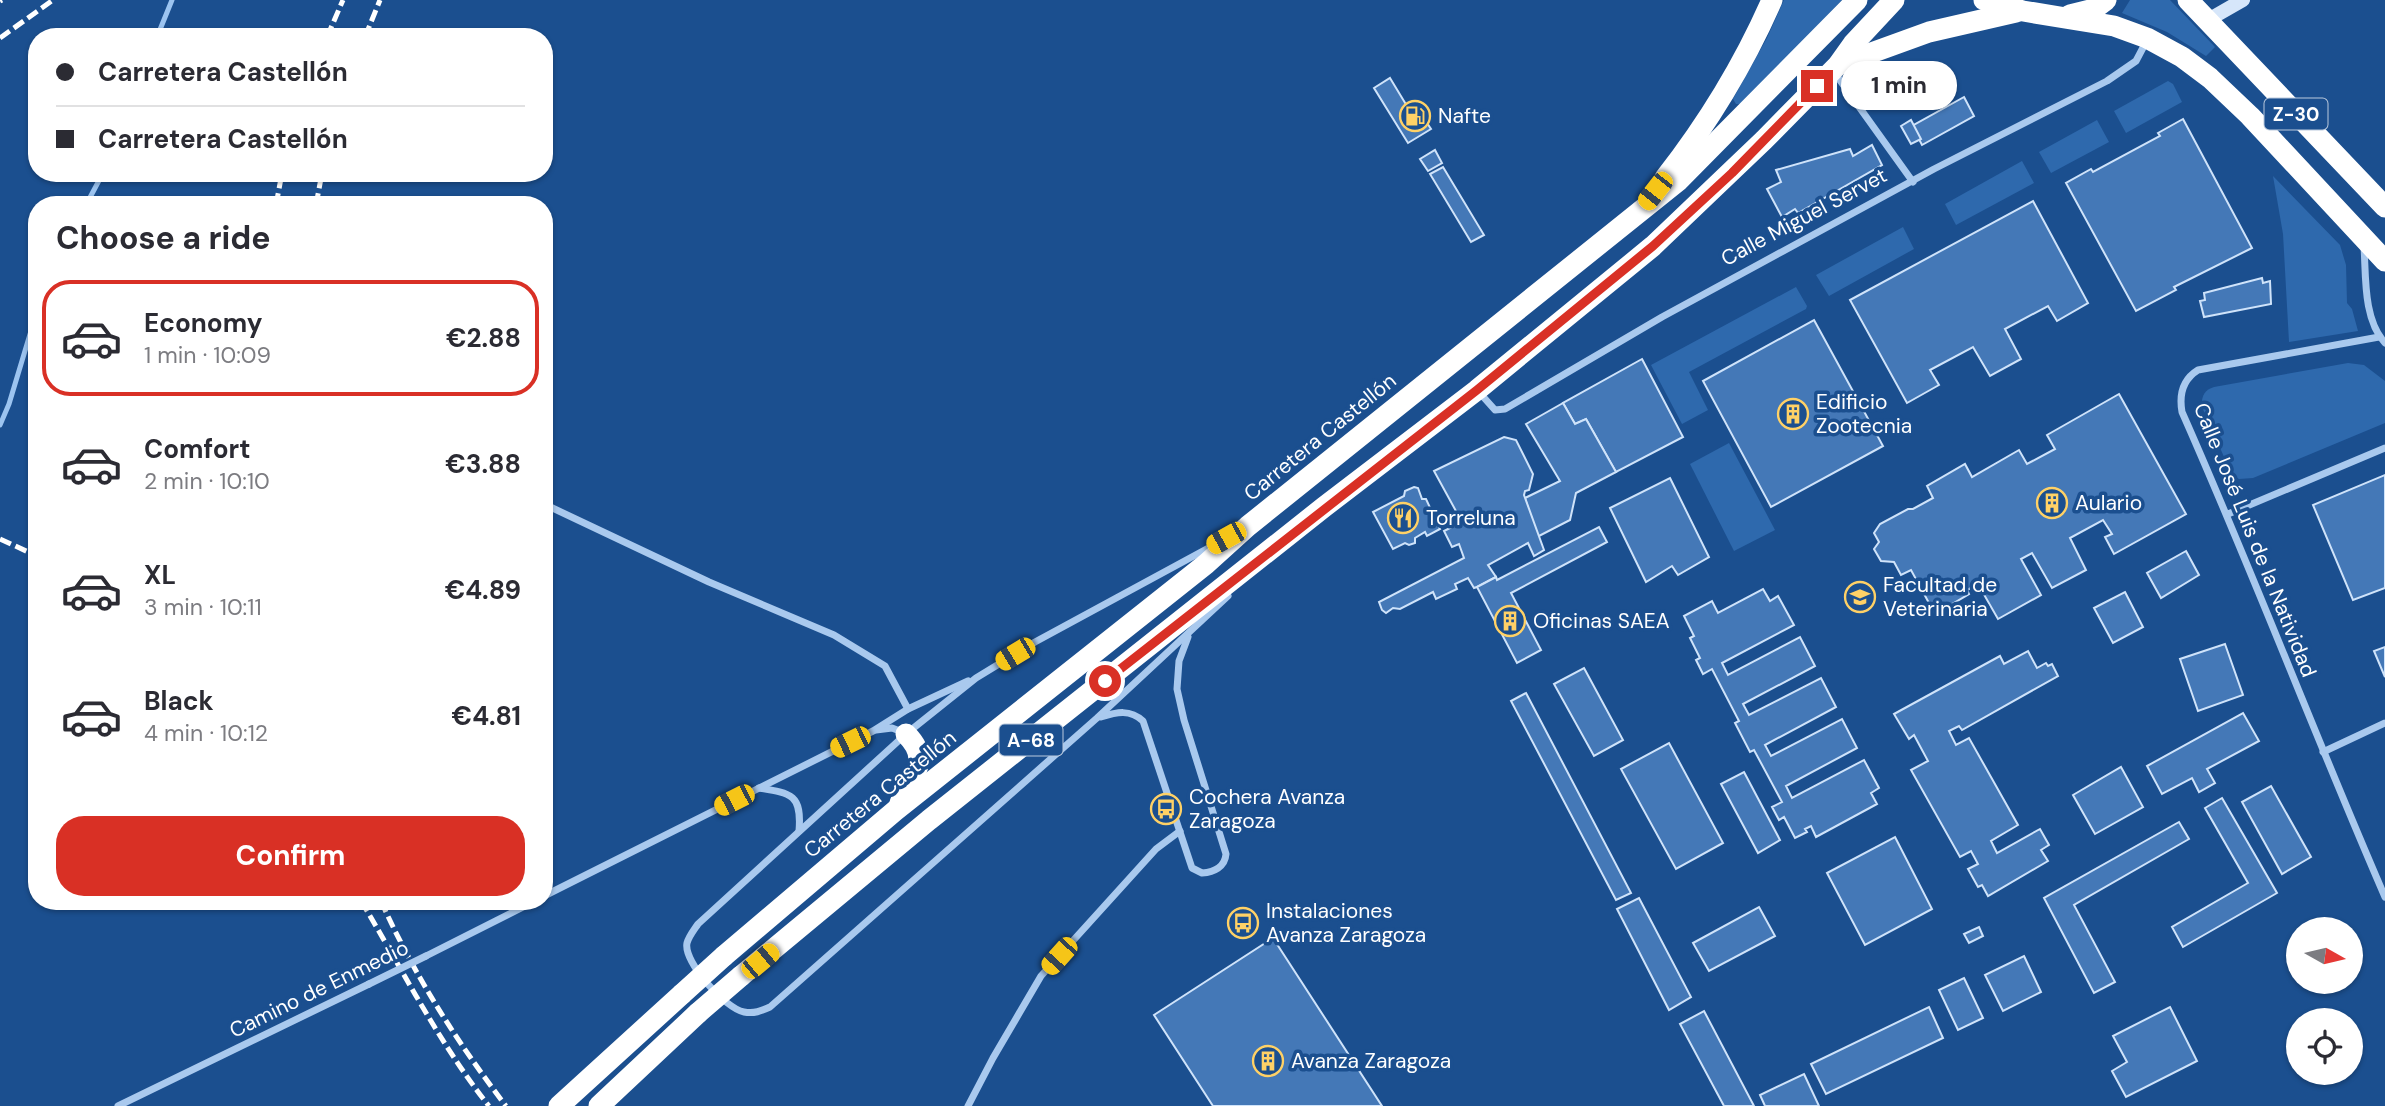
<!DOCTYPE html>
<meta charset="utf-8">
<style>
body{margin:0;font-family:"DM Sans",sans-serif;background:#f2f2f3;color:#2b2b33;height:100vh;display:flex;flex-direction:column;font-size:26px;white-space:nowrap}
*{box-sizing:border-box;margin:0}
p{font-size:23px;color:#7c7c81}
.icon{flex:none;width:38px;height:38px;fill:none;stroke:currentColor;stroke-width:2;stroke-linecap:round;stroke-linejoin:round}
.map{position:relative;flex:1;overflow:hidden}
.side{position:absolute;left:28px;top:196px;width:525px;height:714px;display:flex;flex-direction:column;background:#fff;border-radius:28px;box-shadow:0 2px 5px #0004}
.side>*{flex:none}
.banner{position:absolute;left:28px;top:28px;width:525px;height:154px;border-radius:28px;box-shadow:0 2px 5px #0004;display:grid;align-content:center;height:154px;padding:0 28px;background:#fff}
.needle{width:46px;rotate:98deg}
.buttons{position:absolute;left:2286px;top:917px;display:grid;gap:14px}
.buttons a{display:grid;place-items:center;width:77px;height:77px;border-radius:50%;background:#fff;box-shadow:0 2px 5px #0004;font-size:35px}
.end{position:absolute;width:32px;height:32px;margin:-16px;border:9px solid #d93025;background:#fff;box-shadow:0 0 0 4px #fff}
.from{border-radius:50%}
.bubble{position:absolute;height:49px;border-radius:24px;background:#fff;box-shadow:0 2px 5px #0004;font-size:23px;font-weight:700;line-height:49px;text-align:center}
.car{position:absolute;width:21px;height:42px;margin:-21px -10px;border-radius:9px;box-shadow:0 0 5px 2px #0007;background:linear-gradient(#f5c518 24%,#345 0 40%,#f5c518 0 76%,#345 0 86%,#f5c518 0)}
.banner b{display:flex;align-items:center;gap:24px;height:66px;font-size:26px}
.banner b+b{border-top:2px solid #e1e1e2}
.banner i{width:18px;height:18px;background:#2b2b33}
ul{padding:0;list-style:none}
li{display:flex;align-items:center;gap:21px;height:116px;margin:0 14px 10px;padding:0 14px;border:4px solid transparent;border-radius:28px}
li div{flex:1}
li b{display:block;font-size:26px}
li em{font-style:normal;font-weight:700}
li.active{border-color:#d93025}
li>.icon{width:63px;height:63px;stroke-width:1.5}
h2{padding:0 28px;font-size:32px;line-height:84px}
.cta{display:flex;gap:14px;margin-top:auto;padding:14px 28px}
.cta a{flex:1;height:80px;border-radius:28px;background:#d93025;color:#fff;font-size:28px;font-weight:700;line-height:80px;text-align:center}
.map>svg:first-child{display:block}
.green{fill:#2e69ad}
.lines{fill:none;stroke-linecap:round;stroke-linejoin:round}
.stream{stroke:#9cc4f0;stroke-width:5}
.building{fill:#4478b7;stroke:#cfe3fa;stroke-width:2}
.street{stroke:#a9c9ee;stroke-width:7}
.secondary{stroke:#d6e6fa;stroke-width:14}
.highway{stroke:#fff;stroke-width:21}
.rail{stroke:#fff;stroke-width:5;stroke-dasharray:12 5;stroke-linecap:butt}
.street-bridge{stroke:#a9c9ee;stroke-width:7}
.highway-bridge{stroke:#fff;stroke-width:21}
.route{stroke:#d93025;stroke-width:9}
.labels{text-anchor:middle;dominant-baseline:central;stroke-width:7;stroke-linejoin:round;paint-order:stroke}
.shield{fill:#1b4f8f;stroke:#bbcadd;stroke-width:2}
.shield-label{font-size:19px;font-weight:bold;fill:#fff}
.poi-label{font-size:21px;fill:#fff;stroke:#1b4f8f;text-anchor:start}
.street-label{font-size:21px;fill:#fff;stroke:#1b4f8f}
</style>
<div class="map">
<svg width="2385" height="1106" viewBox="0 0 2385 1106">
<rect width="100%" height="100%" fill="#1b4f8f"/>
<!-- green -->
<g class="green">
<path d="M 1784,0 L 1842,0 L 1742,104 L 1736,104 L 1733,99 L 1767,38 Z"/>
<path d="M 2130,0 L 2170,0 L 2215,47 L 2206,56 L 2167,32 L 2122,13 Z"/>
<path d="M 2168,81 L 2173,84 L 2182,102 L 2126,133 L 2114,111 Z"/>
<path d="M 2097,120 L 2109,142 L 2051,173 L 2039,152 Z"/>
<path d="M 2022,161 L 2034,183 L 1956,225 L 1945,204 Z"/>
<path d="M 2273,176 L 2340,245 L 2346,265 L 2347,303 L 2352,309 L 2358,331 L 2289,342 L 2283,234 Z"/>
<path d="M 1903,227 L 1914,249 L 1829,296 L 1816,275 Z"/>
<path d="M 1796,287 L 1807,306 L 1806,309 L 1689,372 L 1708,410 L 1682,424 L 1651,365 Z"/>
<path d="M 2348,363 L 2364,365 L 2385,381 L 2385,423 L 2253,478 L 2239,479 L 2232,475 L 2202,407 C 2201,397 2204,390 2214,387 Z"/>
<path d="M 1729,443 L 1775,530 L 1734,551 L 1690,464 Z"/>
</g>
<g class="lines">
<!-- stream -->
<g class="stream">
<path d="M 157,37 L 172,0"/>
<path d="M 86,205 L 103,173"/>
<path d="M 0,425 L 9,404 L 37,311"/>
</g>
</g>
<!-- building -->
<g class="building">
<path d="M 1390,78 L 1416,121 L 1423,117 L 1431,129 L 1408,143 L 1374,88 Z"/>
<path d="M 1964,97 L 1974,116 L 1922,145 L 1912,126 Z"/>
<path d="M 2183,119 L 2252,248 L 2174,287 L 2176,290 L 2136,311 L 2066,183 L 2091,169 L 2093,172 L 2160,136 L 2158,133 Z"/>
<path d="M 1911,120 L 1921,139 L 1911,144 L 1901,126 Z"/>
<path d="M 1872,145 L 1882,165 L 1798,213 L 1795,209 L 1782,217 L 1767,189 L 1781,182 L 1776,170 L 1850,149 L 1853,156 Z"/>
<path d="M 1435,150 L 1442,163 L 1428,171 L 1420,159 Z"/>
<path d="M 1443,167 L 1484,235 L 1471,242 L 1430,174 Z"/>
<path d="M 2033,201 L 2088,303 L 2057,321 L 2048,306 L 2005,329 L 2021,359 L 1990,376 L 1973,347 L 1930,370 L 1939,385 L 1907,403 L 1850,300 Z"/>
<path d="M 2262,278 L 2263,283 L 2270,281 L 2271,304 L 2204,317 L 2200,301 L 2205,300 L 2204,293 Z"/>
<path d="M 1814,320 L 1883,446 L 1771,507 L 1703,381 Z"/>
<path d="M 1642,359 L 1683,437 L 1616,472 L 1586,419 L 1575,424 L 1563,403 Z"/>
<path d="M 2119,394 L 2186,514 L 2114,554 L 2105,537 L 2112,534 L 2103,520 L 2070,538 L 2086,570 L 2052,588 L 2032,553 L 2021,559 L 2041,595 L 1998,619 L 1978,584 L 1967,590 L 1969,594 L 1935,614 L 1911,570 L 1901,575 L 1894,562 L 1881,561 L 1874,549 L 1879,542 L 1874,533 L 1880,524 L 1908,509 L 1913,509 L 1933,498 L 1927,486 L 1965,464 L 1972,477 L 2019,450 L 2027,464 L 2055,449 L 2047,435 Z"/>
<path d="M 1563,403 L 1575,424 L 1586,419 L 1616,472 L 1576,493 L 1570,520 L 1537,537 L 1525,498 L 1560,481 L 1526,424 Z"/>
<path d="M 1504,437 L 1516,440 L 1533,474 L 1529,490 L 1525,491 L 1524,495 L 1544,550 L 1534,556 L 1528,543 L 1488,565 L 1496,577 L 1477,587 L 1474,588 L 1468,578 L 1455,584 L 1457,589 L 1436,599 L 1433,592 L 1400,609 L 1393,608 L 1386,613 L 1382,610 L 1379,602 L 1464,558 L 1459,544 L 1452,547 L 1444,531 L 1462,522 L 1434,471 Z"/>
<path d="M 2385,475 L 2385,588 L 2353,600 L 2313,505 Z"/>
<path d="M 1670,478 L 1709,557 L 1678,575 L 1672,566 L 1646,582 L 1610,508 Z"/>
<path d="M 1414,487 L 1418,488 L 1422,499 L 1426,499 L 1440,529 L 1427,536 L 1425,532 L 1415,538 L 1415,543 L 1409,545 L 1405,543 L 1393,549 L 1373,512 L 1404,496 L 1405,491 Z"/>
<path d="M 1599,527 L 1607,542 L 1511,593 L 1541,650 L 1517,663 L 1477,587 L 1496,577 L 1497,580 Z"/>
<path d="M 2186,551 L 2199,575 L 2161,598 L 2147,573 Z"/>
<path d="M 1763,589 L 1770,601 L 1778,596 L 1794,625 L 1722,663 L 1728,675 L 1800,637 L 1815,666 L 1743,704 L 1749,715 L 1821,678 L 1836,707 L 1765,745 L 1771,756 L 1842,719 L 1857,748 L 1786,786 L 1792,798 L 1864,760 L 1879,788 L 1871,793 L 1877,804 L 1816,837 L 1811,826 L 1805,829 L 1807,832 L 1795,838 L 1784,817 L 1779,820 L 1772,807 L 1782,802 L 1754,750 L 1750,752 L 1735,723 L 1739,721 L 1712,669 L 1703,674 L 1696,660 L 1700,658 L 1690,638 L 1694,636 L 1684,616 L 1712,601 L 1718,613 Z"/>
<path d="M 2125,592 L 2143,627 L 2113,643 L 2094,608 Z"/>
<path d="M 2225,644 L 2243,695 L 2198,711 L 2180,659 Z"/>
<path d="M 2385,647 L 2385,677 L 2374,651 Z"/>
<path d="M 2028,651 L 2037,668 L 2046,663 L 2048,666 L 2052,664 L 2058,676 L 1962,730 L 1959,726 L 1949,731 L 1956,745 L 1969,738 L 2018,825 L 1991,841 L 1997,853 L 2040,829 L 2049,845 L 2041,850 L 2048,861 L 1988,896 L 1982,885 L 1978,887 L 1968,869 L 1978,864 L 1971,851 L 1960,857 L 1911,770 L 1928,761 L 1914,735 L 1909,739 L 1894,714 L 2000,656 L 2004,664 Z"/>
<path d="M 1584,668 L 1623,740 L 1594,756 L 1554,684 Z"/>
<path d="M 1526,693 L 1631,893 L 1616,900 L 1511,701 Z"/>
<path d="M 2243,713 L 2259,741 L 2207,769 L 2215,783 L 2199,792 L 2192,778 L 2162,794 L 2147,766 Z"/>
<path d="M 1669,743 L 1723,843 L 1676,869 L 1621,769 Z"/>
<path d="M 2121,767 L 2143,807 L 2095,834 L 2073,795 Z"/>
<path d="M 1744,772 L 1780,840 L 1758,853 L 1721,784 Z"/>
<path d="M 2271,786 L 2311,857 L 2282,874 L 2242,802 Z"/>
<path d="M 2222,798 L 2277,893 L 2183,947 L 2172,927 L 2248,883 L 2205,808 Z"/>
<path d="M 2179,822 L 2189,839 L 2074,905 L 2115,982 L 2094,993 L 2044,898 Z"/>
<path d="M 1895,837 L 1932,909 L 1865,945 L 1827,873 Z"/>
<path d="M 1639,898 L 1691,997 L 1669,1010 L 1617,909 Z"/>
<path d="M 1759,907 L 1775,936 L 1709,971 L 1693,943 Z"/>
<path d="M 1979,927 L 1983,936 L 1969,943 L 1964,934 Z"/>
<path d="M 1273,938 L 1382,1106 L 1213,1106 L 1154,1015 Z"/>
<path d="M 2024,956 L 2041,992 L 2003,1011 L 1985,975 Z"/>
<path d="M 1964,978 L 1983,1018 L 1958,1030 L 1939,990 Z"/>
<path d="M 1929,1007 L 1943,1038 L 1826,1094 L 1811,1064 Z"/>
<path d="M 2170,1007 L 2197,1061 L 2126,1097 L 2112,1071 L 2127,1062 L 2113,1036 Z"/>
<path d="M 1704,1011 L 1754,1106 L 1724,1106 L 1680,1024 Z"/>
<path d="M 1804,1074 L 1819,1106 L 1765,1106 L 1760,1095 Z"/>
</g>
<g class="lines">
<!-- street -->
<g class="street">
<path d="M 1834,72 L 1913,182"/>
<path d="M 2364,246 C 2366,276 2363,319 2385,343"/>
<path d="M 2379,337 L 2198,370 C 2182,380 2179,395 2182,412 C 2253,572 2315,736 2385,897"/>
<path d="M 1478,391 L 1495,410 L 1505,409 L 1662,317 L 1934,169 L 2107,81 L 2136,61 L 2146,42"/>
<path d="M 544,504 L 709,582 L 834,635 L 885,666 L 908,709"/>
<path d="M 2228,514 L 2385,448"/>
<path d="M 1214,545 L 1035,642 L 976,678 L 906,734 L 698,924 C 694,930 689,936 687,943 C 683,962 726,1009 744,1012 C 754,1014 761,1011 770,1007 L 1097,718 L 1228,596"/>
<path d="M 1101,717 C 1117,712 1130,709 1143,721 L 1192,868 L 1202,873 C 1214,872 1225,867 1226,854 L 1184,720 L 1177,689 L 1179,661 L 1188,637"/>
<path d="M 876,730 L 892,728 L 905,733"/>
<path d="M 2323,752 L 2385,723"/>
<path d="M 759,788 C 792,793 802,795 799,831"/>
<path d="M 544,896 L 873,731 L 908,709 L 968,681"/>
<path d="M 426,956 L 535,901"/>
<path d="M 118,1106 L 369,984"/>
<path d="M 968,1106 L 993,1058 L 1041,976 L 1156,849 L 1180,831"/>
</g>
<!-- secondary -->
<path class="secondary" d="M 2208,20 L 2243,0"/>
<!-- highway -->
<g class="highway">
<path d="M 1984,0 L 2023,11 L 2114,26 L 2147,38 L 2182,57 L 2210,78 L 2250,116 L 2385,261"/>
<path d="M 2188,0 L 2385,207"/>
<path d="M 2070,15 L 2094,9 L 2106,0"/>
<path d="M 1838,65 L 1929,32 L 2016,12"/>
<path d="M 1665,178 C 1708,123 1744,64 1772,0"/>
<path d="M 900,803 C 911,775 933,761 906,734"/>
<path d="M 724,956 L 896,810 L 1206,564 L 1248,526 L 1678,181 L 1857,0"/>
<path d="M 741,976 L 929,820 L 1324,507 L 1477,390 L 1653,246 L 1764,140 L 1838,65 L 1853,44 L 1894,0"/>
<path d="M 559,1106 L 682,994"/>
<path d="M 599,1106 L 698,1013"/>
</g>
<!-- rail -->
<g class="rail">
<path d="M 0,1 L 2,0"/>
<path d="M 327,37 L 343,0"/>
<path d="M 365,37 L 380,0"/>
<path d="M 0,38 L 53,0"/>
<path d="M 276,205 L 282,173"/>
<path d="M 316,205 L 322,173"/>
<path d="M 0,539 L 37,556"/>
<path d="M 361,901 C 403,970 438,1042 489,1106"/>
<path d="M 381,901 C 414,975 457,1042 506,1106"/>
</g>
<!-- street-bridge -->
<path class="street-bridge" d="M 369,984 L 426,956"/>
<!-- highway-bridge -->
<g class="highway-bridge">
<path d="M 682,994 L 724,956"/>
<path d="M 698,1013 L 741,976"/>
</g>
</g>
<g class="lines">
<!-- route -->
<path class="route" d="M 1105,681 L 1477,390 L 1653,246 L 1732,173 L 1817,86"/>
</g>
<!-- icons -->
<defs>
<g id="fuel-ring" transform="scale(1.575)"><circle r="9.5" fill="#1b4f8f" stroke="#ffd166" stroke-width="1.5"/><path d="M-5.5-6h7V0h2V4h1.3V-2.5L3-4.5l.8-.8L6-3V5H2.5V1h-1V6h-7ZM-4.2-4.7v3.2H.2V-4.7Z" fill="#ffd166"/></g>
<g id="building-ring" transform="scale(1.575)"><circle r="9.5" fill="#1b4f8f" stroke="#ffd166" stroke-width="1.5"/><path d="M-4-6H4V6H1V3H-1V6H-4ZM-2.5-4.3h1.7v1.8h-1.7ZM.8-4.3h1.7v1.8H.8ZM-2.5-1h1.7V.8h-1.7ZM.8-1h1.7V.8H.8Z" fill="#ffd166"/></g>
<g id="restaurant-ring" transform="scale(1.575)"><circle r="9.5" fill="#1b4f8f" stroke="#ffd166" stroke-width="1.5"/><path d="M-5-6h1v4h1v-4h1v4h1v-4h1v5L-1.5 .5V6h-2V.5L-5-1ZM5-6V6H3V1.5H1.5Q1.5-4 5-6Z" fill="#ffd166"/></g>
<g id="university-ring" transform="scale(1.575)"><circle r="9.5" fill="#1b4f8f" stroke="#ffd166" stroke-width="1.5"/><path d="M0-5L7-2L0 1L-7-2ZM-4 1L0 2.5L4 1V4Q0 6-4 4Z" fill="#ffd166"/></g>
<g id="bus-ring" transform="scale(1.575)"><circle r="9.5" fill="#1b4f8f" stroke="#ffd166" stroke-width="1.5"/><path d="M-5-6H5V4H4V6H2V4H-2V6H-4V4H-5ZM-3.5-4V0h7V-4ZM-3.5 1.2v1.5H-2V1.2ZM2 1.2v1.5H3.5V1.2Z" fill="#ffd166"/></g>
</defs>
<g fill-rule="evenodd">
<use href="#fuel-ring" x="1415" y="116"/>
<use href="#building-ring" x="1793" y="414"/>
<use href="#building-ring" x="2052" y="503"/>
<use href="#restaurant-ring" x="1403" y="518"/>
<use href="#university-ring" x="1860" y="597"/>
<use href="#building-ring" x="1510" y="621"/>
<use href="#bus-ring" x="1166" y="809"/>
<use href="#bus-ring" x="1243" y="923"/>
<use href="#building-ring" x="1268" y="1061"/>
</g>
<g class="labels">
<!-- shield labels -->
<g class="shield">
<rect x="2264.5" y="98.5" width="63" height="31" rx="5"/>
<rect x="999.5" y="724.5" width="63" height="31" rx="5"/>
</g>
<g class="shield-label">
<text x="2296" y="114">Z-30</text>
<text x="1031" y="740">A-68</text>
</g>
<!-- poi labels -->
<g class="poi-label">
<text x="1438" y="116">Nafte</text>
<text x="1816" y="402">Edificio<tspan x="1816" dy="24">Zootecnia</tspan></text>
<text x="2075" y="503">Aulario</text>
<text x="1426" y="518">Torreluna</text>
<text x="1883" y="585">Facultad de<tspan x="1883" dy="24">Veterinaria</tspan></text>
<text x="1533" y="621">Oficinas SAEA</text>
<text x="1189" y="797">Cochera Avanza<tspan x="1189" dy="24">Zaragoza</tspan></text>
<text x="1266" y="911">Instalaciones<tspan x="1266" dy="24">Avanza Zaragoza</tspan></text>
<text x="1291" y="1061">Avanza Zaragoza</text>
</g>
<!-- street labels -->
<g class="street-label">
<text transform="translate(1804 217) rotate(-28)">Calle Miguel Servet</text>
<text transform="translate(1320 437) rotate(-39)">Carretera Castellón</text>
<text transform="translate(2255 540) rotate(68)">Calle José Luis de la Natividad</text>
<text transform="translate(880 794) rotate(-39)">Carretera Castellón</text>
<text transform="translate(319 989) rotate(-26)">Camino de Enmedio</text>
</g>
</g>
</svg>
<div class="buttons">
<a><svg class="needle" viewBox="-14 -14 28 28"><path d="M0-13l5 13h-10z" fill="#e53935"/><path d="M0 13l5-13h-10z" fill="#7c7c81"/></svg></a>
<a><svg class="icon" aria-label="locate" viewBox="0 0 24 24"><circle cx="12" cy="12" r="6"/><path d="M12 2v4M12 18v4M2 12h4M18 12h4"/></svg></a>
</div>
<i class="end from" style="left:1105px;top:681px"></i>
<i class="end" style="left:1817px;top:86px"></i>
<div class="bubble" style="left:1841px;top:61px;width:116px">1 min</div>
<i class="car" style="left:1655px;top:191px;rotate:218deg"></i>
<i class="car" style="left:1226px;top:538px;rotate:241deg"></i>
<i class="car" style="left:1015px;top:654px;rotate:239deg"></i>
<i class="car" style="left:850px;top:742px;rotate:244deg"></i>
<i class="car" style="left:734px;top:800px;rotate:243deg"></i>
<i class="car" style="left:1059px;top:956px;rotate:222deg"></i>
<i class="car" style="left:760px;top:961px;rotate:50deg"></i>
<div class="banner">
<b><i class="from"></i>Carretera Castellón</b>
<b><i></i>Carretera Castellón</b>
</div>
<section class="side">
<h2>Choose a ride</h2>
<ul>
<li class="active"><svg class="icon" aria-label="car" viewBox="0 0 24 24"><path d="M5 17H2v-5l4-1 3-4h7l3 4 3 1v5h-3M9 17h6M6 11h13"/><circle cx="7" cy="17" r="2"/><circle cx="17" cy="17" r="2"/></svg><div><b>Economy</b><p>1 min · 10:09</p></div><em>€2.88</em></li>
<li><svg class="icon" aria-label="car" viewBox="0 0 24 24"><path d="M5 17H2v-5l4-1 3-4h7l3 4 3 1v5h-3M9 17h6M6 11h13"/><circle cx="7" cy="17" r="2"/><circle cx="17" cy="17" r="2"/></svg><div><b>Comfort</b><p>2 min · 10:10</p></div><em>€3.88</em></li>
<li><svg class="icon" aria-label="car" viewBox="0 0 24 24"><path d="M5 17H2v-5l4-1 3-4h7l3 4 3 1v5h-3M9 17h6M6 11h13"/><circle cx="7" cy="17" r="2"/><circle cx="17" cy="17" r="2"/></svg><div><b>XL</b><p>3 min · 10:11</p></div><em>€4.89</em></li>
<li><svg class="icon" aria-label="car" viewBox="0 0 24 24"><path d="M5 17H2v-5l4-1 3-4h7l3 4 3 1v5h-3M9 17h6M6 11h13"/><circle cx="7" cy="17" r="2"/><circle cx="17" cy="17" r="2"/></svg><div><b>Black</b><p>4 min · 10:12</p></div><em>€4.81</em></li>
</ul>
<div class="cta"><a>Confirm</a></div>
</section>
</div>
